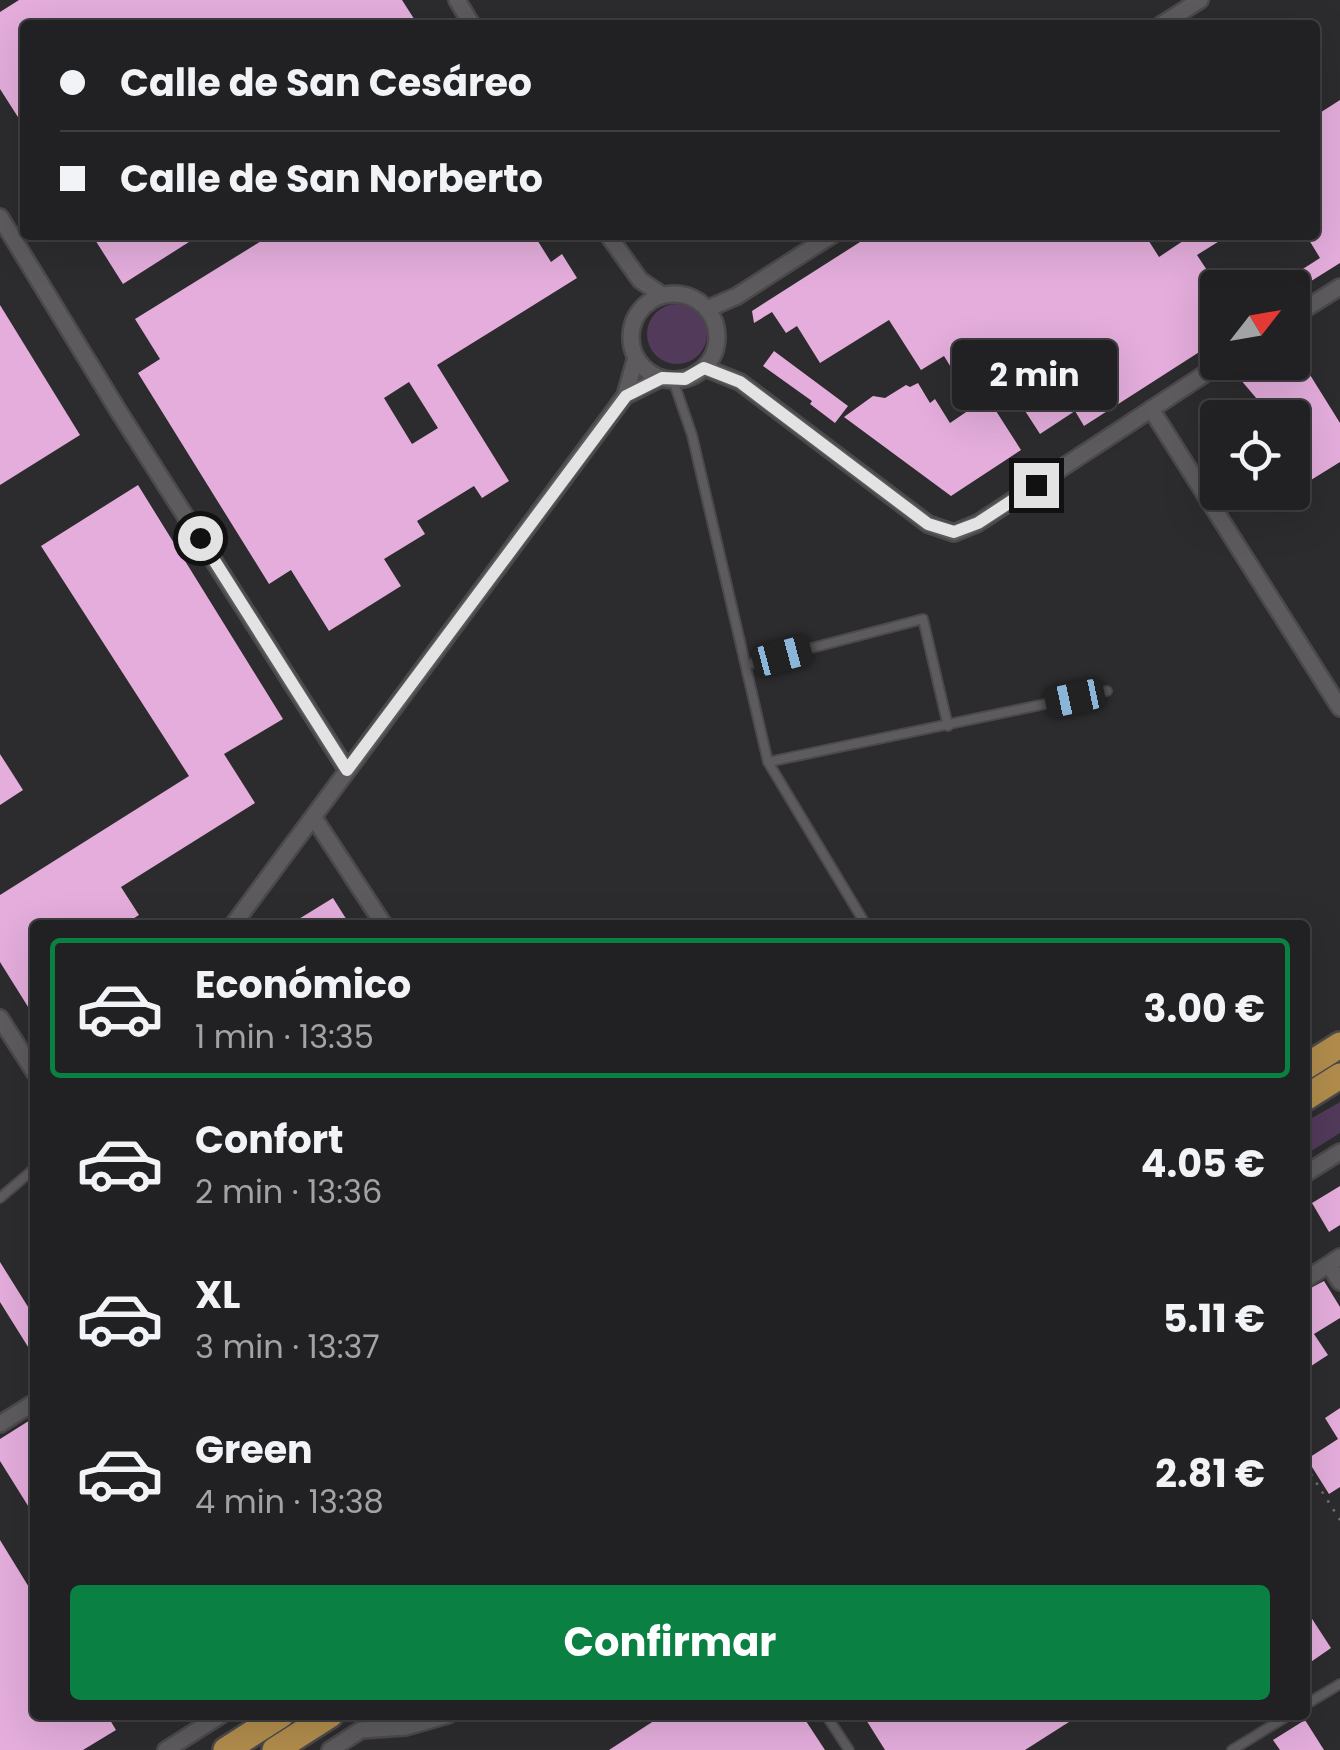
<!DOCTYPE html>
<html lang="es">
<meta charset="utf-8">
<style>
body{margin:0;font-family:Poppins,sans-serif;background:#29282a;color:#f1f3f6;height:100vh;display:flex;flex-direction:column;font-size:38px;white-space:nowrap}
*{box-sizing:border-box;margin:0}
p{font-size:32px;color:#a2a3a5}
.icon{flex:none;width:55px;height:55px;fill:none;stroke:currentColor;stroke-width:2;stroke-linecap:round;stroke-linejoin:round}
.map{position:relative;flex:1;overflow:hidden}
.details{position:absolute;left:30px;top:920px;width:1280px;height:800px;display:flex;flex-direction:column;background:#212022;border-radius:10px;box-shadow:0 10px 40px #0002,0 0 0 2px #3e3e40}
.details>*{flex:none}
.top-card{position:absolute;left:20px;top:20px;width:1300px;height:220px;border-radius:10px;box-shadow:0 10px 40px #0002,0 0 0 2px #3e3e40;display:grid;align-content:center;height:220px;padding:0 40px;background:#212022}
.needle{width:65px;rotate:59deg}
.tools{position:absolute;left:1200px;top:270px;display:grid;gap:20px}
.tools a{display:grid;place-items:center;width:110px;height:110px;border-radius:10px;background:#212022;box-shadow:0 10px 40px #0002,0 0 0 2px #3e3e40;font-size:50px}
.end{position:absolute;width:45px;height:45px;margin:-22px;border:12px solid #e4e3e4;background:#111;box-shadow:0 0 0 5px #111}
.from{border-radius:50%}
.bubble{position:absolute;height:70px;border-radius:10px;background:#212022;box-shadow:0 10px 40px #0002,0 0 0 2px #3e3e40;font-size:32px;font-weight:700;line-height:70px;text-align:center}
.car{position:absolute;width:30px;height:60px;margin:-30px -15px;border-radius:12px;box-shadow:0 0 8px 2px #0007;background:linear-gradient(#222 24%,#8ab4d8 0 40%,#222 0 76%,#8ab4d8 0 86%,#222 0)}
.top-card b{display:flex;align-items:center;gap:35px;height:95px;font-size:38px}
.top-card b+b{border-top:2px solid #3e3e40}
.top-card i{width:25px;height:25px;background:#f1f3f6}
ul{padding:18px 0 0;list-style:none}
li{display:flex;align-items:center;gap:30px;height:140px;margin:0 20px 15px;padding:0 20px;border:5px solid transparent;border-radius:10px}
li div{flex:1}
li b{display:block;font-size:38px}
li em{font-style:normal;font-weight:700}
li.selected{border-color:#0b8043}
li>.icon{width:90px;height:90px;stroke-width:1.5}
.primary-button{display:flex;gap:20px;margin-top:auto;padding:20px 40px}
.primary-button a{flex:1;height:115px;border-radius:10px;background:#0b8043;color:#fff;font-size:40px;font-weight:700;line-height:115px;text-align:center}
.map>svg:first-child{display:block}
.green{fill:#523a5a}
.building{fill:#e4addc;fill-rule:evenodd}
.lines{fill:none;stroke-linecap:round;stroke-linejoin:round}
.service-casing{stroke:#4b494b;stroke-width:12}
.minor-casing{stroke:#4b494b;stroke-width:20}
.primary-casing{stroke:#4b494b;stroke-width:30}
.path{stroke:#717071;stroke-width:2.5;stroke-dasharray:2.5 8;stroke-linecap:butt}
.service{stroke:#5d5b5d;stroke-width:8}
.minor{stroke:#5d5b5d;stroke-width:15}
.primary{stroke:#b18c4c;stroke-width:25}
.route{stroke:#e4e3e4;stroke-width:12}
</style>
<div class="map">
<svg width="1340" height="1750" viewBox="0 0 1340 1750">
<rect width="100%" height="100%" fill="#2c2b2d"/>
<!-- green -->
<g class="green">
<circle cx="677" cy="334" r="30"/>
<path d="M 1340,1102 L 1340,1133 L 1305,1155 L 1305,1122 Z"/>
</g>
<!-- building -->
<g class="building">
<path d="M 19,0 L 402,0 L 418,25 L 25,25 L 25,128 L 0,89 L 0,12 Z"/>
<path d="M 1340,100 L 1340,263 L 1292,293 L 1292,288 L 1273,288 L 1320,258 L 1306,235 L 1315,235 L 1315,116 Z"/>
<path d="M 92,235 L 200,235 L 123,284 Z"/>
<path d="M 271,235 L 534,235 L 551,262 L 562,254 L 577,278 L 437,365 L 509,481 L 482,498 L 474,486 L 417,521 L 425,534 L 384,559 L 401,586 L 329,631 L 291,570 L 269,584 L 138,373 L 160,359 L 135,319 ZM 409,382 L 438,428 L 412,444 L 384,398 Z"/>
<path d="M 871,235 L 1145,235 L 1159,257 L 1192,235 L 1229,235 L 1197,255 L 1218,287 L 1218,340 L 1084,426 L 1075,411 L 1040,434 L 1001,374 L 980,386 L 1021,450 L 951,496 L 844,417 L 873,396 L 885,398 L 906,385 L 910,387 L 918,383 L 930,403 L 935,399 L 950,423 L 975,406 L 944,356 L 921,370 L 889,320 L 820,363 L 797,326 L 786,333 L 772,312 L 754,323 L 752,311 Z"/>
<path d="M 0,305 L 80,435 L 0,485 Z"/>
<path d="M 1292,346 L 1340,423 L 1340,462 L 1311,480 L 1292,450 L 1292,418 L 1273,418 L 1240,379 L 1267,362 L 1292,362 Z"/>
<path d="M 774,351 L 848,406 L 835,423 L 810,404 L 812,401 L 763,366 Z"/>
<path d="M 138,485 L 283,719 L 224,754 L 255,803 L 121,887 L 139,915 L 123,925 L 35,925 L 35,1018 L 0,962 L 0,895 L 189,776 L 41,546 Z"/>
<path d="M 0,754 L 23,790 L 0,805 Z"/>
<path d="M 333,898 L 350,925 L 289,925 Z"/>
<path d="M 1340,1186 L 1340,1225 L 1329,1232 L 1312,1203 Z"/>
<path d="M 0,1262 L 35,1318 L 35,1358 L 0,1302 Z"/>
<path d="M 1324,1281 L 1340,1307 L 1340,1318 L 1314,1334 L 1328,1355 L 1305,1370 L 1305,1291 Z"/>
<path d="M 1340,1408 L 1340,1487 L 1329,1494 L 1307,1459 L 1338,1439 L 1325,1418 Z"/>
<path d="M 35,1417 L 35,1517 L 0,1461 L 0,1439 Z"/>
<path d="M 0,1540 L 35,1597 L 35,1715 L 107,1715 L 116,1730 L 83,1750 L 0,1750 Z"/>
<path d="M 1305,1608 L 1331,1648 L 1305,1666 Z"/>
<path d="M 663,1715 L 802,1715 L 825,1750 L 609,1750 Z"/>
<path d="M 863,1715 L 1080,1715 L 1025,1750 L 885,1750 Z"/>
<path d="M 1305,1720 L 1324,1750 L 1280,1750 L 1273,1740 Z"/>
</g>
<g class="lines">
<!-- service casing -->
<g class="service-casing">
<g id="service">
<path d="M 673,380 L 692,435 L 768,762 L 866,925"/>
<path d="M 746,665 L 923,619 L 948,726"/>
<path d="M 768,762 L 1107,691"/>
<path d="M 0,1198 L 35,1168"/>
<path d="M 1305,1705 L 1340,1684"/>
<path d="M 826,1715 L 849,1750"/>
<path d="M 1232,1750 L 1289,1715"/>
</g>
</g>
<!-- minor casing -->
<g class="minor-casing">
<g id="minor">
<path d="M 457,0 L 472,25"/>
<path d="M 1161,25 L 1200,0"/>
<path d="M 0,217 L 119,412 L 347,770"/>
<path d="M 608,235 L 640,280 L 662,295"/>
<circle cx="674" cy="337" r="43"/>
<path d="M 707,309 L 737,296 L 832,235"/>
<path d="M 1292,317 L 1340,287"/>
<path d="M 705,368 L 740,382 L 928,524 L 954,533 L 978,523 L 1223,362"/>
<path d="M 625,396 L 661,378"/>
<path d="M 1151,409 L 1340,708"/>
<path d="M 314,818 L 384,925"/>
<path d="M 233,925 L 625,396 L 636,357"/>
<path d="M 0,1018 L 35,1073"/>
<path d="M 1305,1174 L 1340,1152"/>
<path d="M 1329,1265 L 1340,1282"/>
<path d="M 1305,1280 L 1340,1257"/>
<path d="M 0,1424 L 35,1402"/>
<path d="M 166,1750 L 221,1715"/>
<path d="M 330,1750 L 361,1730 L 406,1727 L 448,1715"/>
</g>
</g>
<!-- primary casing -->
<g class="primary-casing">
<g id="primary">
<path d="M 1305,1067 L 1340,1045"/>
<path d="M 1305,1098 L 1340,1076"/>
<path d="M 226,1750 L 281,1715"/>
<path d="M 275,1750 L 330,1715"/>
</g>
</g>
<!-- path -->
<path class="path" d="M 1305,1465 L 1340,1520"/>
<!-- service -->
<use href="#service" class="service"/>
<!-- minor -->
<use href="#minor" class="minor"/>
<!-- primary -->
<use href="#primary" class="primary"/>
</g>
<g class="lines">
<!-- route -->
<path class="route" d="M 200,538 L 347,770 L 626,396 L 662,378 L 685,379 L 704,368 L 740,382 L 928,524 L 954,532 L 978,523 L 1036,485"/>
</g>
</svg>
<div class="tools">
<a><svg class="needle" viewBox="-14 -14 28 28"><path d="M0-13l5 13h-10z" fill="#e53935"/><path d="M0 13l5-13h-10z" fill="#a2a3a5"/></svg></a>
<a><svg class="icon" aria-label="locate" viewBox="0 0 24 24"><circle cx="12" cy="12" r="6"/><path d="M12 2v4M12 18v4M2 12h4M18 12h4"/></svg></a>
</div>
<i class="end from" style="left:200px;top:538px"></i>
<i class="end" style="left:1036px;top:485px"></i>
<div class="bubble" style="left:952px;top:340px;width:165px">2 min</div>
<i class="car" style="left:782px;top:656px;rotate:75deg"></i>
<i class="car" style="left:1075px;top:698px;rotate:258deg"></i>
<div class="top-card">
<b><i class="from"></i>Calle de San Cesáreo</b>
<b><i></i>Calle de San Norberto</b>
</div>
<section class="details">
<ul>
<li class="selected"><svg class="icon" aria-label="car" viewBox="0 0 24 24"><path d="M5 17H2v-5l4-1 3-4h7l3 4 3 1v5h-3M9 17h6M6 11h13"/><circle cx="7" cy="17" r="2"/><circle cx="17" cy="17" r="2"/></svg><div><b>Económico</b><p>1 min · 13:35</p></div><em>3.00 €</em></li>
<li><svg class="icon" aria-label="car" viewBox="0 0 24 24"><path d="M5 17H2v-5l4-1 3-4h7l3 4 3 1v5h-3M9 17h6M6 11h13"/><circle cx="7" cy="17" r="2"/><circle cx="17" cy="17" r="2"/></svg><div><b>Confort</b><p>2 min · 13:36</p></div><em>4.05 €</em></li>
<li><svg class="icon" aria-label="car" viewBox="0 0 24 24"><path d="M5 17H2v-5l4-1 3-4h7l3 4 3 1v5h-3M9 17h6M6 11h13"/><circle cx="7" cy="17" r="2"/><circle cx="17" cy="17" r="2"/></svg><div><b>XL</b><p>3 min · 13:37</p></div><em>5.11 €</em></li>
<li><svg class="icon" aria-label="car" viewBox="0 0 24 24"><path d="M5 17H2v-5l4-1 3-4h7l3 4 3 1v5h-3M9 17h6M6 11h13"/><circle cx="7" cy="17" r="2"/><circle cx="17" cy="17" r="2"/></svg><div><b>Green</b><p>4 min · 13:38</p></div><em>2.81 €</em></li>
</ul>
<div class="primary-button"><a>Confirmar</a></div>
</section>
</div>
